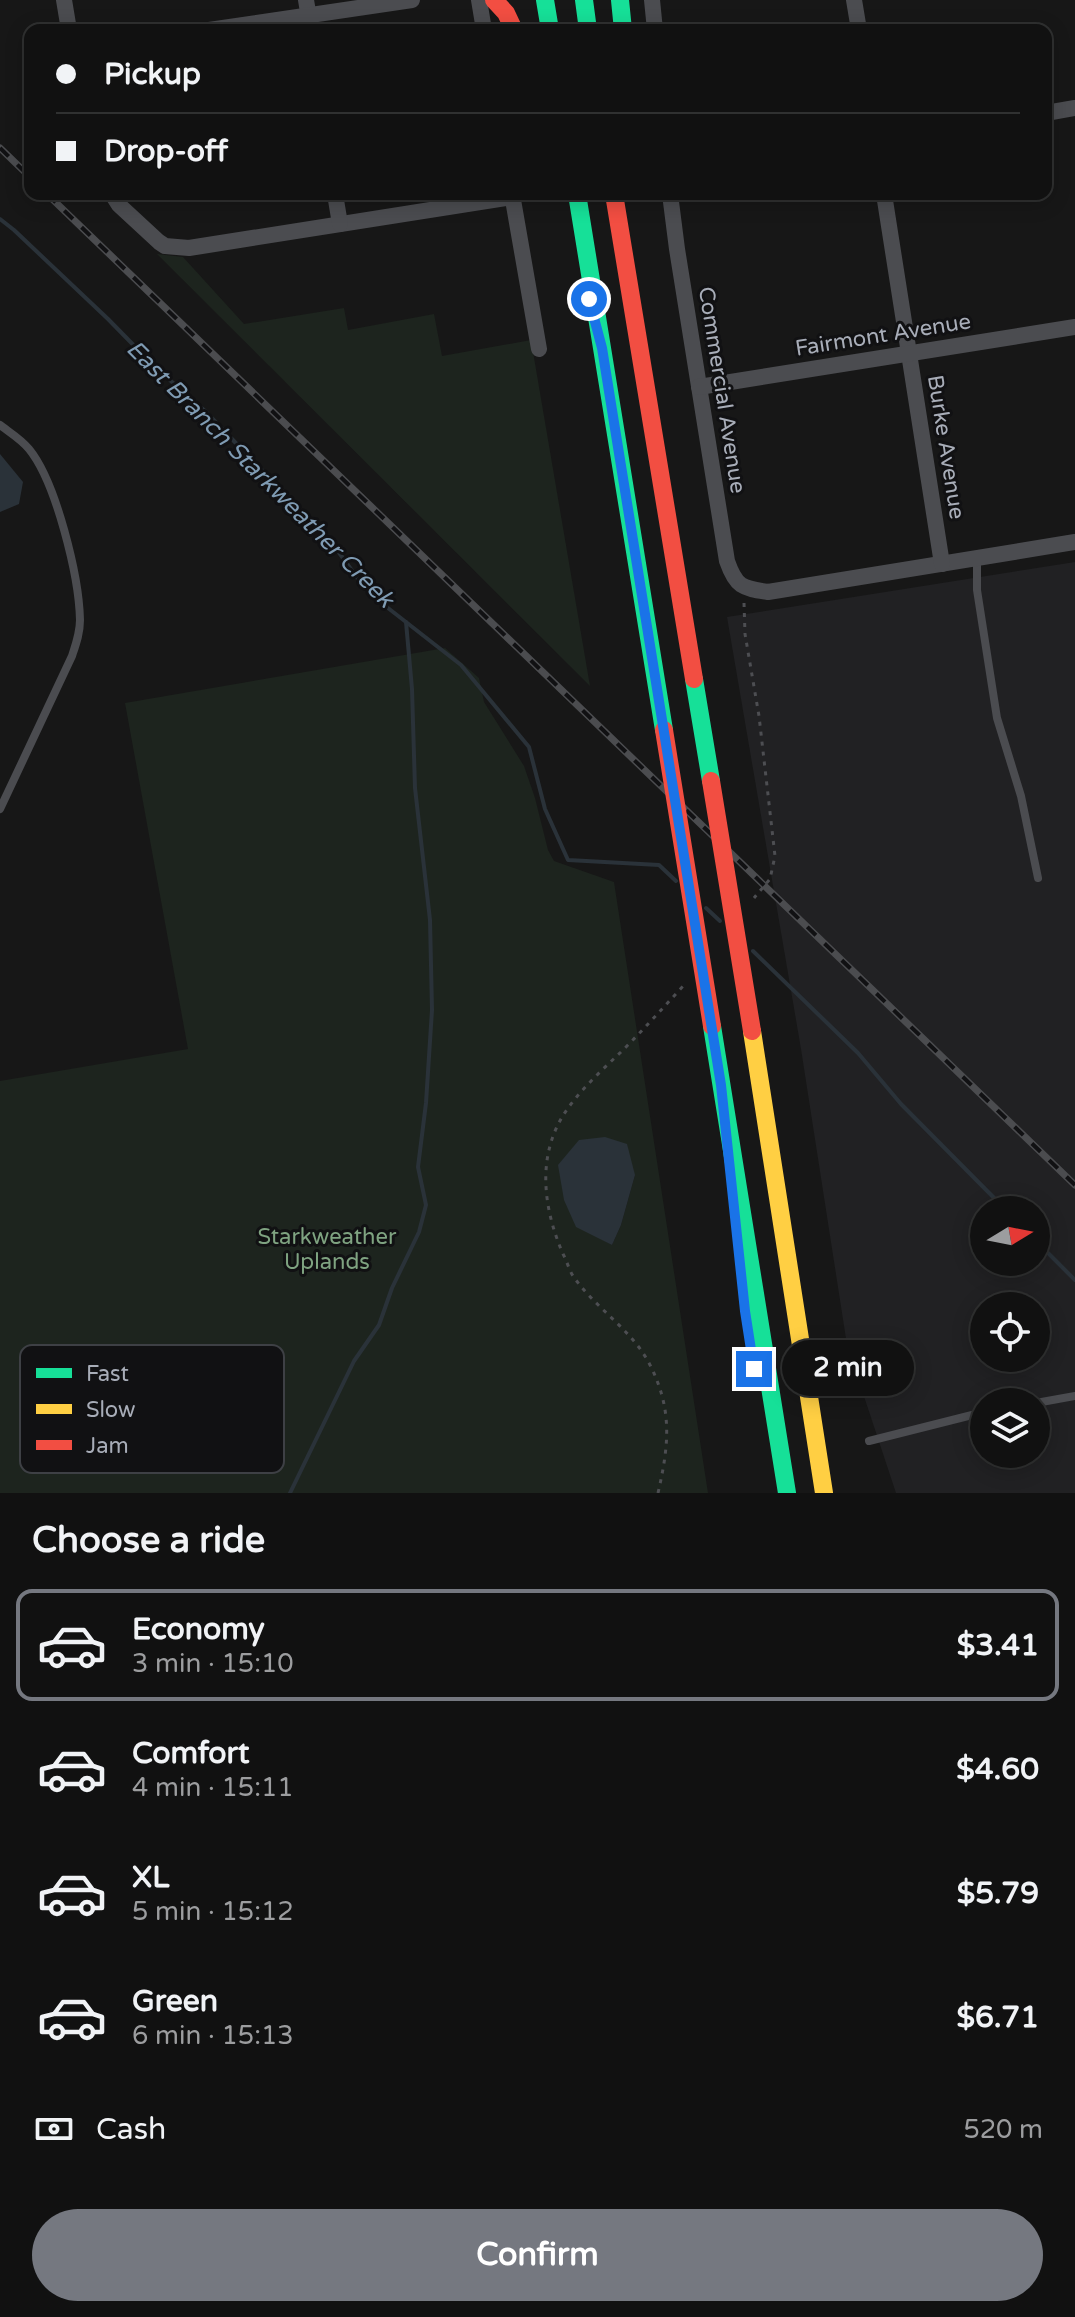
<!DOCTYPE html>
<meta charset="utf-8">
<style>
body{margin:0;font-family:"Varela Round",sans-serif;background:#1a1a1a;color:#f1f3f6;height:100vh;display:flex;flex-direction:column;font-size:30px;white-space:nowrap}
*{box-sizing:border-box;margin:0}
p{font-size:26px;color:#9c9d9f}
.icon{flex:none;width:44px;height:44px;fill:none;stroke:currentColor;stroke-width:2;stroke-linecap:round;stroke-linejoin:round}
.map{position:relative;height:1493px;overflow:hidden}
.sheet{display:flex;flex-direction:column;background:#111;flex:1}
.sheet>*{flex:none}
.hud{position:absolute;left:24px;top:24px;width:1028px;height:176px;border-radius:16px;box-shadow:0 4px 20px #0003,0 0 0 2px #303131;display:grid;align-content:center;height:176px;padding:0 32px;background:#111}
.needle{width:52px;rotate:80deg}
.tools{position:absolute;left:970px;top:1196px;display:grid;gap:16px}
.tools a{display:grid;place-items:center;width:80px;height:80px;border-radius:50%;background:#111;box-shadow:0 4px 20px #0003,0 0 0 2px #303131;font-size:40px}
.end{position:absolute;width:36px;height:36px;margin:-18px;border:10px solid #1a73e8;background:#fff;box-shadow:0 0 0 4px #fff}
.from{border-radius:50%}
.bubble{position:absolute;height:56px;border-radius:28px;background:#111;box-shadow:0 4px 20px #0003,0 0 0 2px #303131;font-size:26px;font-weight:700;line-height:56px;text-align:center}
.hud b{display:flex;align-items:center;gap:28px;height:76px;font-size:30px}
.hud b+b{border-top:2px solid #303131}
.hud i{width:20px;height:20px;background:#f1f3f6}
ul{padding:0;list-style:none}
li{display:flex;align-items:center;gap:24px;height:112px;margin:0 16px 12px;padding:0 16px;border:4px solid transparent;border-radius:16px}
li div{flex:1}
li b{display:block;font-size:30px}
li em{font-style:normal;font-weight:700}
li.active{border-color:#757880}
li>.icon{width:72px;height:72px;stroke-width:1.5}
h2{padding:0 32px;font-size:36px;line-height:96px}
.pay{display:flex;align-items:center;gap:20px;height:88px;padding:0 32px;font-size:30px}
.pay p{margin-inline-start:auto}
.primary-button{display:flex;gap:16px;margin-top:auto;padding:16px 32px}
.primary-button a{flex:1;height:92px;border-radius:48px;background:#757880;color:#fff;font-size:32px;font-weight:700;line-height:92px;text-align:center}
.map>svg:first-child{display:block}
.built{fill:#212123;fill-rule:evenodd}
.green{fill:#1d241e;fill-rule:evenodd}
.water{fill:#2a3239}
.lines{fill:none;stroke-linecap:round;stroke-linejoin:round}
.stream{stroke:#2a3239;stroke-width:4}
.path{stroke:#4d4e52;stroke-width:3;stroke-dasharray:4 6;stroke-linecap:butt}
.lane{stroke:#4b4c50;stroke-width:8}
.street{stroke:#4b4c50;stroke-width:16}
.fast{stroke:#16e098;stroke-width:18}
.slow{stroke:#ffcf43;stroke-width:18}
.jam{stroke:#f24e42;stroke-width:18}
.rail-casing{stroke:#4b4c4f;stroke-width:7}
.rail{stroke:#111113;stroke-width:4;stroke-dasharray:12;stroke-linecap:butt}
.jam-bridge{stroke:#f24e42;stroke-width:18}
.route{stroke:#1a73e8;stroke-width:10}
.labels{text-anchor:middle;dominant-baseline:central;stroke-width:6;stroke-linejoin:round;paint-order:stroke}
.street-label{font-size:22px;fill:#a8adb8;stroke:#111113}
.park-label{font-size:22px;fill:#7fa381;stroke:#111113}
.water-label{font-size:24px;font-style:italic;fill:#7f9bb3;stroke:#111113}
.key{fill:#111113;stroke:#3e4045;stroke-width:2}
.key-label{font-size:22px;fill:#a8adb8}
</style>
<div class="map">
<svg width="1075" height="1493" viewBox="0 0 1075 1493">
<rect width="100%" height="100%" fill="#171717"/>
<!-- built -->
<path class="built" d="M 1075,562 L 1075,1493 L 896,1493 L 847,1345 L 801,1049 L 727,617 ZM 984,1210 L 1036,1210 L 1036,1262 L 984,1262 ZM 984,1306 L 1036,1306 L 1036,1358 L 984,1358 ZM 984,1402 L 1036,1402 L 1036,1454 L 984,1454 Z"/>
<!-- green -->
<g class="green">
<path d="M 157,254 L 183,257 L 244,324 L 344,308 L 348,330 L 434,314 L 442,356 L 531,340 L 590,686 Z"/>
<path d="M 445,648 L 479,678 L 484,702 L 524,766 L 535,798 L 548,850 L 554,861 L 614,882 L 708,1493 L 0,1493 L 0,1081 L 188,1049 L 125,703 ZM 635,1175 L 621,1225 L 612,1245 L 596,1236 Z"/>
</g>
<!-- water -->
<g class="water">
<path d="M 0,454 L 23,482 L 19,504 L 0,512 Z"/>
<path d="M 605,1137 L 627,1144 L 635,1175 L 621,1225 L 612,1245 L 576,1227 L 564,1200 L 558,1165 L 579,1140 Z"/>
</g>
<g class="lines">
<!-- stream -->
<g class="stream">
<path d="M 0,219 L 14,230 L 108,319 L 155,367 L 205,411 L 332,543 L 361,583 L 388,608 L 461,665 L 529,747 L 545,809 L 568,860 L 659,865 L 676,881"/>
<path d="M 706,908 L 720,921"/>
<path d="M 753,951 L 858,1053 L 901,1104 L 1006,1210"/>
<path d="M 1036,1241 L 1075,1280"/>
<path d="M 290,1493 L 354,1361 L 379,1325 L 392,1288 L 419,1232 L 426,1205 L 418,1167 L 426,1103 L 432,1010 L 430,920 L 415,788 L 412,689 L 406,622"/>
</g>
<!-- path -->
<g class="path">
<path d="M 744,603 L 745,634 L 759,716 L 775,856 L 770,879 L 754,898"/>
<path d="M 658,1493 C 669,1445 673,1409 649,1363 C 631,1329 595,1308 573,1276 C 569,1270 567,1261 563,1254 C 544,1210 536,1158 564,1114 C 579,1091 601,1071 621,1052 C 643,1030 663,1008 684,985"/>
</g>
<!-- lane -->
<g class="lane">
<path d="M 0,425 C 9,432 21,439 29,449 C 56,482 79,576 80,620 C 80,633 76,644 72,656 L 0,809"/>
<path d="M 977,558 L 977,590 L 997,718 L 1021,796 L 1038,878"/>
<path d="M 1036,1403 L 1075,1396"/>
<path d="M 869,1441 L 984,1412"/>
</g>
<!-- street -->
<g class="street">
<path d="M 64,0 L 69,30"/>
<path d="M 306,0 L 311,30"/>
<path d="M 479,0 L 484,30"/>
<path d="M 652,0 L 655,30"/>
<path d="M 854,0 L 859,30"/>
<path d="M 209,30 L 412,0"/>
<path d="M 1046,113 L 1075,108"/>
<path d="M 112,194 L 119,205 L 159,242 L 165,246 L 189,248 L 513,197"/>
<path d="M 335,194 L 340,224"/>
<path d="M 512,194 L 539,349"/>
<path d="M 670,194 L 677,249 L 727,561 C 736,587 742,588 768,592 L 1075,542"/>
<path d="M 884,194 L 942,564"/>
<path d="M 699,387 L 1075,327"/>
</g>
<!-- fast -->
<g class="fast">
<path d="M 545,0 L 550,30"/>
<path d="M 584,0 L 588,30"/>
<path d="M 620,0 L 623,30"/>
<path d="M 577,194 L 664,730"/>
<path d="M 694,679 L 711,781"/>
<path d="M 712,1026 L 787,1493"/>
</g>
<!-- slow -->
<path class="slow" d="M 752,1031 L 824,1493"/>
<!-- jam -->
<g class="jam">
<path d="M 494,0 L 506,13 L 514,30"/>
<path d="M 614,194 L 694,679"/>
</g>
<!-- rail casing -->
<g class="rail-casing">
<g id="rail">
<path d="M 0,148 L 30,177"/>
<path d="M 47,194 L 1075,1185"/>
</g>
</g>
<!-- rail -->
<use href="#rail" class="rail"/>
<!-- jam-bridge -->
<g class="jam-bridge">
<path d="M 664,730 L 712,1026"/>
<path d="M 711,781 L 752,1031"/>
</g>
</g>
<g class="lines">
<!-- route -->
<path class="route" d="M 589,299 L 602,348 L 721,1085 L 745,1311 L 754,1369"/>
</g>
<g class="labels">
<!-- street labels -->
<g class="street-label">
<text transform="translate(883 335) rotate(-9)">Fairmont Avenue</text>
<text transform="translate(722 390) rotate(81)">Commercial Avenue</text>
<text transform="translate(946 447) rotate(81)">Burke Avenue</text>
</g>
<!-- park labels -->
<g class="park-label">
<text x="327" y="1237">Starkweather<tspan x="327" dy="25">Uplands</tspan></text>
</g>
<!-- water labels -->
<g class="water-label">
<text transform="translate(260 474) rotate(45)">East Branch Starkweather Creek</text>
</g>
</g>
<!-- legend -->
<rect x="20" y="1345" width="264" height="128" rx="12" class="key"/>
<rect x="36" y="1368" width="36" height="10" fill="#16e098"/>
<rect x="36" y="1404" width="36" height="10" fill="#ffcf43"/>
<rect x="36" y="1440" width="36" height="10" fill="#f24e42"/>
<g class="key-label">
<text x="86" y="1381">Fast</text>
<text x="86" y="1417">Slow</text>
<text x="86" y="1453">Jam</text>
</g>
</svg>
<div class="tools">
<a><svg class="needle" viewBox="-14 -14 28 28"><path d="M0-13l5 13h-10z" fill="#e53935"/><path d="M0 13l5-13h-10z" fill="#9c9d9f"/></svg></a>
<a><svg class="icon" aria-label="locate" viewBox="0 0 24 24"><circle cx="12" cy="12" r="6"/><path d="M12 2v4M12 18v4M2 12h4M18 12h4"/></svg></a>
<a><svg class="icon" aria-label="layers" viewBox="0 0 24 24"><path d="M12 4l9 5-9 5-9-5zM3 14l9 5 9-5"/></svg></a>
</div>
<i class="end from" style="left:589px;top:299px"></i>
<i class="end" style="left:754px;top:1369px"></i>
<div class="bubble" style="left:782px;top:1340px;width:132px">2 min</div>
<div class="hud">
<b><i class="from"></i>Pickup</b>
<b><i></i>Drop-off</b>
</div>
</div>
<section class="sheet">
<h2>Choose a ride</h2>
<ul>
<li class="active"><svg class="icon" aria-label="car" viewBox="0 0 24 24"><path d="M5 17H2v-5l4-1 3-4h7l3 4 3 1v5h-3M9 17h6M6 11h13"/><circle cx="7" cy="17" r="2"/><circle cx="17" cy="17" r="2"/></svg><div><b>Economy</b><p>3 min · 15:10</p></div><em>$3.41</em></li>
<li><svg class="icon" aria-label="car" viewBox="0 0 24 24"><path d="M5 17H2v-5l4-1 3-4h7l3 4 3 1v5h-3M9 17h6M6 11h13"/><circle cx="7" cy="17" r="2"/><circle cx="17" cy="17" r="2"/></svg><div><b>Comfort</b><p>4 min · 15:11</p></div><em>$4.60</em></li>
<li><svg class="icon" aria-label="car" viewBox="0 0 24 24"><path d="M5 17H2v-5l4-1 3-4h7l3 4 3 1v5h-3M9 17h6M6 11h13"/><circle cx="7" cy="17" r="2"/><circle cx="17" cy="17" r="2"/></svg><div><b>XL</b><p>5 min · 15:12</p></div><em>$5.79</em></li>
<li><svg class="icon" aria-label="car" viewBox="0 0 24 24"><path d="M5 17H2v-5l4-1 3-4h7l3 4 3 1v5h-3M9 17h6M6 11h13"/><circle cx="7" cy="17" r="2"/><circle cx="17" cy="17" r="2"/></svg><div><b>Green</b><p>6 min · 15:13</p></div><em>$6.71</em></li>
</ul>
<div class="pay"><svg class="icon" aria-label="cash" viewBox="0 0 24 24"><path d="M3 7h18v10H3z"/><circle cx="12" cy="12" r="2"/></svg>Cash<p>520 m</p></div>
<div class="primary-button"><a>Confirm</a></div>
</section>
